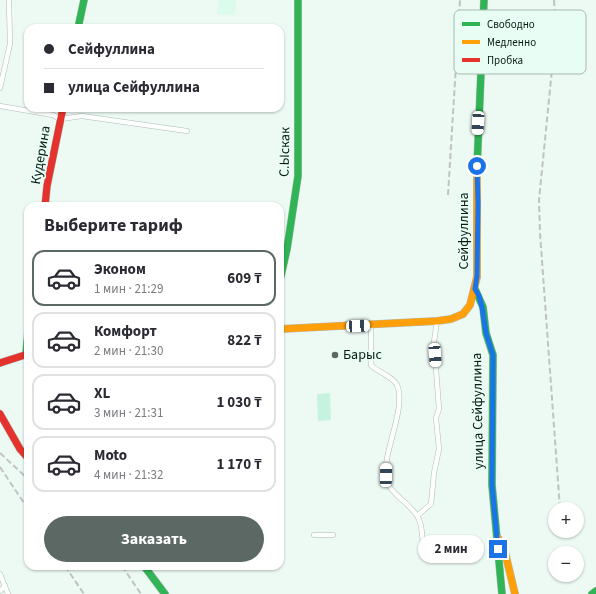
<!DOCTYPE html>
<html lang="ru">
<meta charset="utf-8">
<style>
body{margin:0;font-family:"Source Sans 3",sans-serif;background:#f2f2f3;color:#2b2b33;height:100vh;display:flex;flex-direction:column;font-size:15px;white-space:nowrap}
*{box-sizing:border-box;margin:0}
p{font-size:13px;color:#7c7c81}
.icon{flex:none;width:22px;height:22px;fill:none;stroke:currentColor;stroke-width:2;stroke-linecap:round;stroke-linejoin:round}
.map{position:relative;flex:1;overflow:hidden}
.panel{position:absolute;left:24px;top:202px;width:260px;height:368px;display:flex;flex-direction:column;background:#fff;border-radius:12px;box-shadow:0 1px 3px #0004}
.panel>*{flex:none}
.top-card{position:absolute;left:24px;top:24px;width:260px;height:88px;border-radius:12px;box-shadow:0 1px 3px #0004;display:grid;align-content:center;height:88px;padding:0 20px;background:#fff}
.fabs{position:absolute;left:548px;top:502px;display:grid;gap:8px}
.fabs a{display:grid;place-items:center;width:36px;height:36px;border-radius:50%;background:#fff;box-shadow:0 1px 3px #0004;font-size:20px}
.end{position:absolute;width:18px;height:18px;margin:-9px;border:5px solid #1a73e8;background:#fff;box-shadow:0 0 0 2px #fff}
.from{border-radius:50%}
.bubble{position:absolute;height:28px;border-radius:14px;background:#fff;box-shadow:0 1px 3px #0004;font-size:13px;font-weight:700;line-height:28px;text-align:center}
.car{position:absolute;width:12px;height:24px;margin:-12px -6px;border-radius:5px;box-shadow:0 0 3px 1px #0007;background:linear-gradient(#fff 24%,#345 0 40%,#fff 0 76%,#345 0 86%,#fff 0)}
.top-card b{display:flex;align-items:center;gap:14px;height:38px;font-size:15px}
.top-card b+b{border-top:1px solid #e1e1e2}
.top-card i{width:10px;height:10px;background:#2b2b33}
ul{padding:0;list-style:none}
li{display:flex;align-items:center;gap:12px;height:56px;margin:0 8px 6px;padding:0 12px;border:2px solid #e1e1e2;border-radius:12px}
li div{flex:1}
li b{display:block;font-size:15px}
li em{font-style:normal;font-weight:700}
li.current{border-color:#5b6863}
li>.icon{width:36px;height:36px;stroke-width:1.5}
h2{padding:0 20px;font-size:18px;line-height:48px}
.action{display:flex;gap:8px;margin-top:auto;padding:8px 20px}
.action a{flex:1;height:46px;border-radius:24px;background:#5b6863;color:#fff;font-size:16px;font-weight:700;line-height:46px;text-align:center}
.map>svg:first-child{display:block}
.built{fill:#dbfbec}
.green{fill:#c6f3df}
.lines{fill:none;stroke-linecap:round;stroke-linejoin:round}
.street-casing{stroke:#b0bcb7;stroke-width:5.5}
.fast-casing{stroke:#b0bcb7;stroke-width:8}
.slow-casing{stroke:#b0bcb7;stroke-width:8}
.jam-casing{stroke:#b0bcb7;stroke-width:8}
.street{stroke:#fcfefd;stroke-width:4.5}
.fast{stroke:#30b455;stroke-width:7}
.slow{stroke:#ff9f0a;stroke-width:7}
.jam{stroke:#e5322d;stroke-width:7}
.rail{stroke:#c0c3c2;stroke-width:2;stroke-dasharray:6 3;stroke-linecap:butt}
.route{stroke:#1a73e8;stroke-width:5}
.poi-dot{fill:#5b6863;stroke:#e8fef4;stroke-width:1.5}
.labels{text-anchor:middle;dominant-baseline:central;stroke-width:3.5;stroke-linejoin:round;paint-order:stroke}
.street-label{font-size:14px;fill:#0c1a15;stroke:#e8fef4}
.poi-label{font-size:14px;fill:#0c1a15;stroke:#e8fef4;text-anchor:start}
.key{fill:#e8fef4;stroke:#a6bab1;stroke-width:1}
.key-label{font-size:11px;fill:#0c1a15}
</style>
<div class="map">
<svg width="596" height="594" viewBox="0 0 596 594">
<rect width="100%" height="100%" fill="#edf9f3"/>
<!-- built -->
<path class="built" d="M 219,0 L 236,0 L 235,15 L 217,14 Z"/>
<!-- green -->
<path class="green" d="M 330,393 L 331,420 L 318,421 L 317,394 Z"/>
<g class="lines">
<!-- street casing -->
<g class="street-casing">
<g id="street">
<path d="M 0,88 L 10,44 L 9,0"/>
<path d="M 0,106 L 53,115 L 60,119 L 82,116 L 187,131"/>
<path d="M 371,325 L 371,365 C 377,372 394,377 397,385 C 408,410 377,462 388,484 C 390,489 396,494 400,498 C 421,516 422,520 423,548"/>
<path d="M 418,515 L 431,504 L 434,473 L 439,449 L 436,418 L 439,409 L 434,342 L 437,321"/>
<path d="M 314,535 L 333,535"/>
<path d="M 0,574 L 8,594"/>
<path d="M 0,591 L 5,586"/>
</g>
</g>
<!-- fast casing -->
<g class="fast-casing">
<g id="fast">
<path d="M 78,28 L 84,0"/>
<path d="M 477,168 L 484,0"/>
<path d="M 280,280 L 287,249 L 298,176 L 298,0"/>
<path d="M 475,289 L 483,307 L 486,333 L 493,355 L 492,485 L 502,594"/>
<path d="M 26,354 L 28,332"/>
<path d="M 144,566 L 165,594"/>
<path d="M 592,594 L 596,591"/>
</g>
</g>
<!-- slow casing -->
<g class="slow-casing">
<g id="slow">
<path d="M 280,329 L 437,321 L 451,319 L 463,314 L 470,305 L 477,277 L 477,168"/>
<path d="M 498,538 L 504,548 L 515,594"/>
</g>
</g>
<!-- jam casing -->
<g class="jam-casing">
<g id="jam">
<path d="M 45,206 L 47,186 L 63,108"/>
<path d="M 0,363 L 28,354"/>
<path d="M 0,414 L 20,449 L 28,458"/>
</g>
</g>
<!-- street -->
<use href="#street" class="street"/>
<!-- fast -->
<use href="#fast" class="fast"/>
<!-- slow -->
<use href="#slow" class="slow"/>
<!-- jam -->
<use href="#jam" class="jam"/>
<!-- rail -->
<g class="rail">
<path d="M 554,0 L 556,29 L 539,200 L 540,233 L 560,509"/>
<path d="M 448,195 L 460,0"/>
<path d="M 0,453 L 28,479"/>
<path d="M 0,467 L 28,509"/>
<path d="M 65,566 L 84,594"/>
<path d="M 122,566 L 141,594"/>
</g>
</g>
<g class="lines">
<!-- route -->
<path class="route" d="M 477,166 L 478,204 L 477,276 L 475,289 L 479,296 L 482,307 L 486,333 L 493,355 L 492,485 L 498,549"/>
</g>
<!-- markers -->
<circle class="poi-dot" cx="335" cy="355" r="4"/>
<g class="labels">
<!-- street labels -->
<g class="street-label">
<text transform="translate(285 152) rotate(-89)">С.Ыскак</text>
<text transform="translate(41 155) rotate(-80)">Кудерина</text>
<text transform="translate(464 231) rotate(-90)">Сейфуллина</text>
<text transform="translate(478 411) rotate(-91)">улица Сейфуллина</text>
</g>
<!-- poi labels -->
<g class="poi-label">
<text x="343" y="355">Барыс</text>
</g>
</g>
<!-- legend -->
<rect x="454" y="10" width="132" height="64" rx="6" class="key"/>
<rect x="462" y="22" width="18" height="4" fill="#30b455"/>
<rect x="462" y="40" width="18" height="4" fill="#ff9f0a"/>
<rect x="462" y="58" width="18" height="4" fill="#e5322d"/>
<g class="key-label">
<text x="487" y="28">Свободно</text>
<text x="487" y="46">Медленно</text>
<text x="487" y="64">Пробка</text>
</g>
</svg>
<div class="fabs">
<a>+</a>
<a>−</a>
</div>
<i class="end from" style="left:477px;top:166px"></i>
<i class="end" style="left:498px;top:549px"></i>
<div class="bubble" style="left:418px;top:535px;width:66px">2 мин</div>
<i class="car" style="left:478px;top:123px;rotate:183deg"></i>
<i class="car" style="left:358px;top:326px;rotate:87deg"></i>
<i class="car" style="left:435px;top:355px;rotate:176deg"></i>
<i class="car" style="left:386px;top:475px;rotate:1deg"></i>
<div class="top-card">
<b><i class="from"></i>Сейфуллина</b>
<b><i></i>улица Сейфуллина</b>
</div>
<section class="panel">
<h2>Выберите тариф</h2>
<ul>
<li class="current"><svg class="icon" aria-label="car" viewBox="0 0 24 24"><path d="M5 17H2v-5l4-1 3-4h7l3 4 3 1v5h-3M9 17h6M6 11h13"/><circle cx="7" cy="17" r="2"/><circle cx="17" cy="17" r="2"/></svg><div><b>Эконом</b><p>1 мин · 21:29</p></div><em>609 ₸</em></li>
<li><svg class="icon" aria-label="car" viewBox="0 0 24 24"><path d="M5 17H2v-5l4-1 3-4h7l3 4 3 1v5h-3M9 17h6M6 11h13"/><circle cx="7" cy="17" r="2"/><circle cx="17" cy="17" r="2"/></svg><div><b>Комфорт</b><p>2 мин · 21:30</p></div><em>822 ₸</em></li>
<li><svg class="icon" aria-label="car" viewBox="0 0 24 24"><path d="M5 17H2v-5l4-1 3-4h7l3 4 3 1v5h-3M9 17h6M6 11h13"/><circle cx="7" cy="17" r="2"/><circle cx="17" cy="17" r="2"/></svg><div><b>XL</b><p>3 мин · 21:31</p></div><em>1 030 ₸</em></li>
<li><svg class="icon" aria-label="car" viewBox="0 0 24 24"><path d="M5 17H2v-5l4-1 3-4h7l3 4 3 1v5h-3M9 17h6M6 11h13"/><circle cx="7" cy="17" r="2"/><circle cx="17" cy="17" r="2"/></svg><div><b>Moto</b><p>4 мин · 21:32</p></div><em>1 170 ₸</em></li>
</ul>
<div class="action"><a>Заказать</a></div>
</section>
</div>
